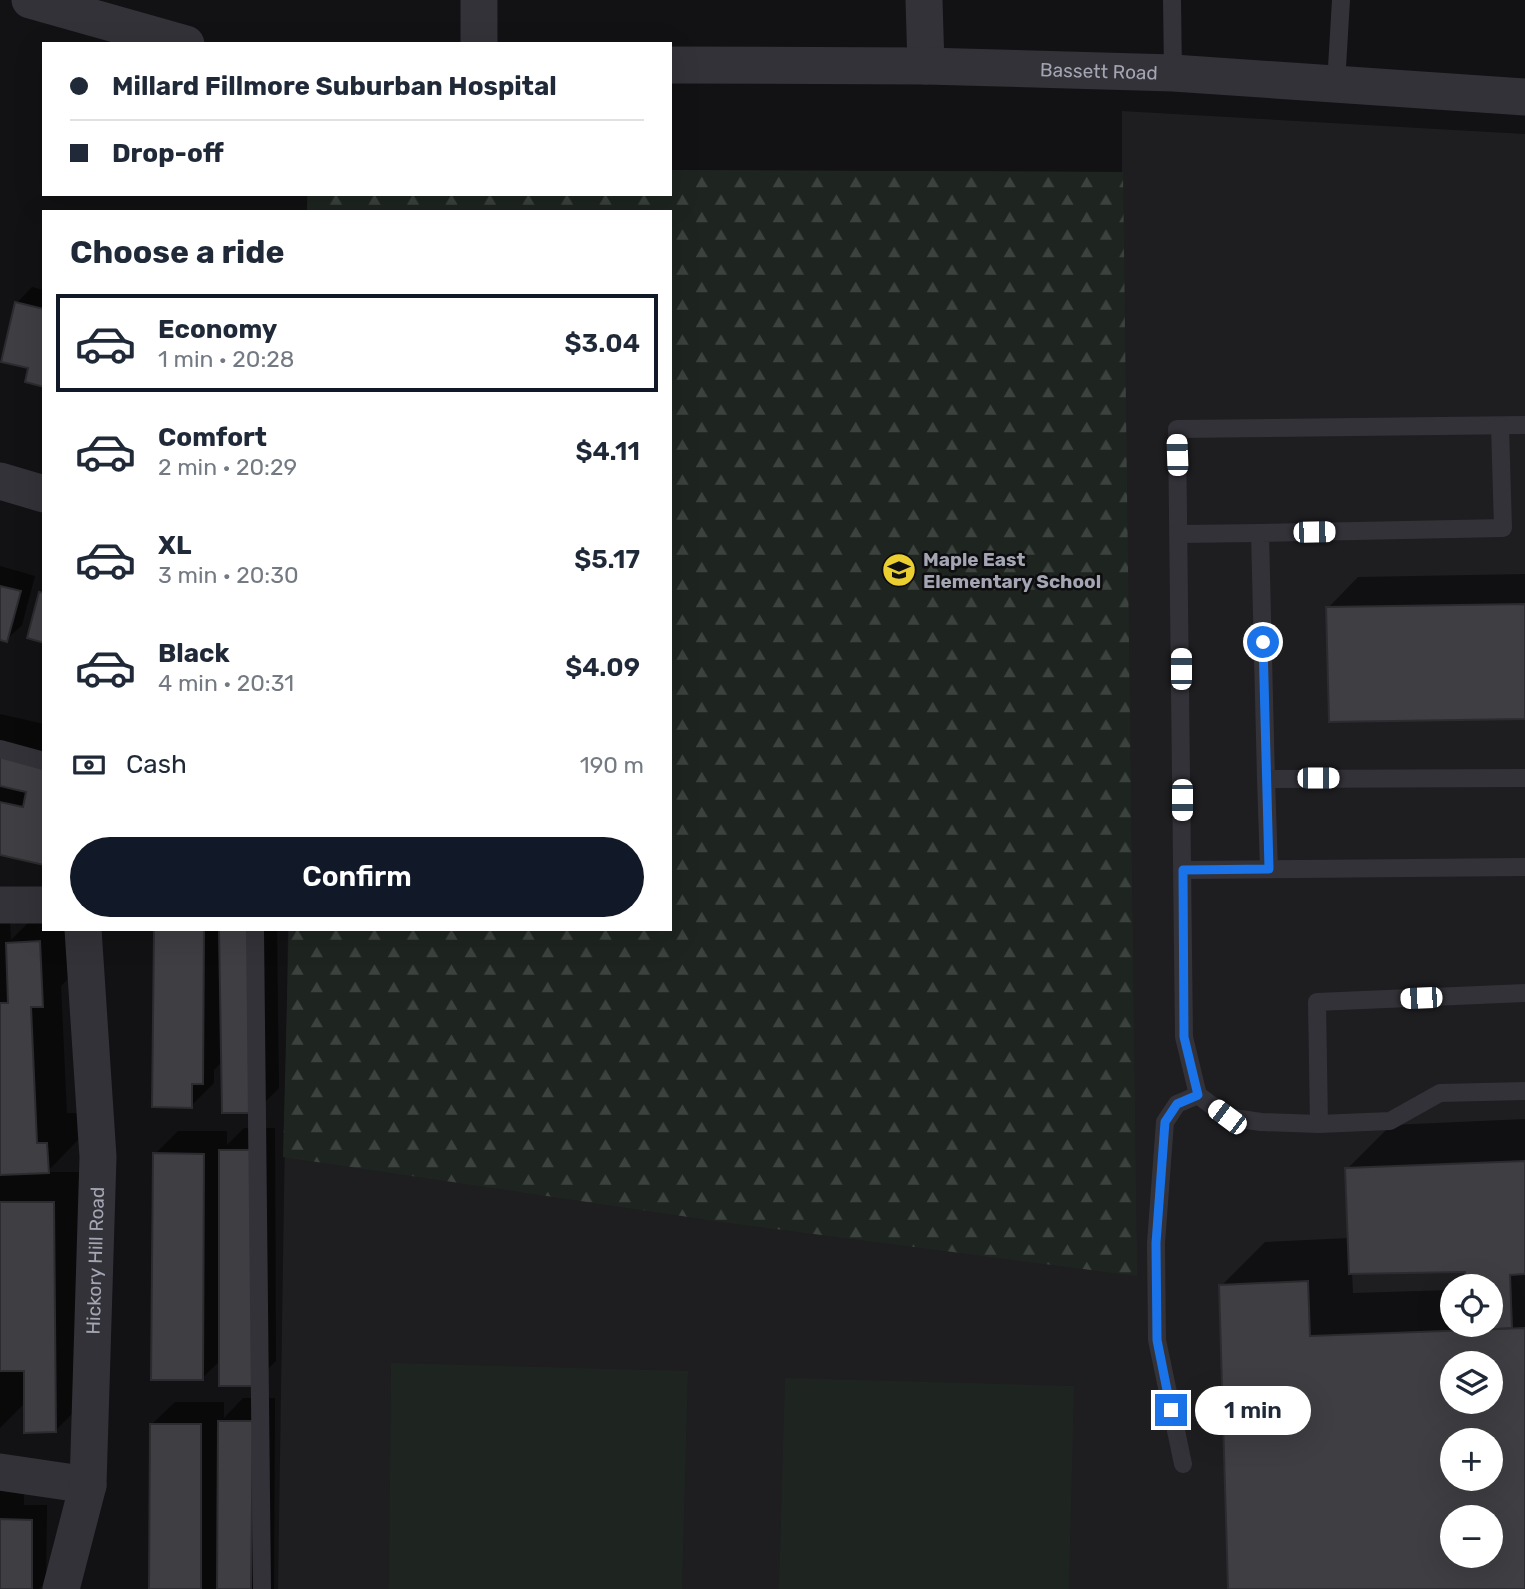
<!DOCTYPE html>
<meta charset="utf-8">
<style>
body{margin:0;font-family:Rubik,sans-serif;background:#f2f2f3;color:#1f2937;height:100vh;display:flex;flex-direction:column;font-size:26px;white-space:nowrap}
*{box-sizing:border-box;margin:0}
p{font-size:23px;color:#747a83}
.icon{flex:none;width:38px;height:38px;fill:none;stroke:currentColor;stroke-width:2;stroke-linecap:round;stroke-linejoin:round}
.map{position:relative;flex:1;overflow:hidden}
.side{position:absolute;left:42px;top:210px;width:630px;height:721px;display:flex;flex-direction:column;background:#fff;border-radius:0px;box-shadow:0 7px 28px #0002}
.side>*{flex:none}
.top-card{position:absolute;left:42px;top:42px;width:630px;height:154px;border-radius:0px;box-shadow:0 7px 28px #0002;display:grid;align-content:center;height:154px;padding:0 28px;background:#fff}
.buttons{position:absolute;left:1440px;top:1274px;display:grid;gap:14px}
.buttons a{display:grid;place-items:center;width:63px;height:63px;border-radius:50%;background:#fff;box-shadow:0 7px 28px #0002;font-size:35px}
.end{position:absolute;width:32px;height:32px;margin:-16px;border:9px solid #1a73e8;background:#fff;box-shadow:0 0 0 4px #fff}
.from{border-radius:50%}
.bubble{position:absolute;height:49px;border-radius:24px;background:#fff;box-shadow:0 7px 28px #0002;font-size:23px;font-weight:600;line-height:49px;text-align:center}
.car{position:absolute;width:21px;height:42px;margin:-21px -10px;border-radius:9px;box-shadow:0 0 5px 2px #0007;background:linear-gradient(#fff 24%,#345 0 40%,#fff 0 76%,#345 0 86%,#fff 0)}
.top-card b{display:flex;align-items:center;gap:24px;height:66px;font-size:26px}
.top-card b+b{border-top:2px solid #e0e1e3}
.top-card i{width:18px;height:18px;background:#1f2937}
ul{padding:0;list-style:none}
li{display:flex;align-items:center;gap:21px;height:98px;margin:0 14px 10px;padding:0 14px;border:4px solid transparent;border-radius:0px}
li div{flex:1}
li b{display:block;font-size:26px}
li em{font-style:normal;font-weight:600}
li.selected{border-color:#111827}
li>.icon{width:63px;height:63px;stroke-width:1.5}
h2{padding:0 28px;font-size:32px;line-height:84px}
.pay{display:flex;align-items:center;gap:18px;height:77px;padding:0 28px;font-size:26px}
.pay p{margin-inline-start:auto}
.primary-button{display:flex;gap:14px;margin-top:auto;padding:14px 28px}
.primary-button a{flex:1;height:80px;border-radius:42px;background:#111827;color:#fff;font-size:28px;font-weight:600;line-height:80px;text-align:center}
.map>svg:first-child{display:block}
.built{fill:#1e1d20;fill-rule:evenodd}
.forest{fill:url(#forest-firs)}
.green{fill:#1e2520}
.shadow{fill:#0007;fill-rule:evenodd}
.building{fill:#3e3e43;stroke:#2c2b2f;stroke-width:2;fill-rule:evenodd}
.lines{fill:none;stroke-linecap:round;stroke-linejoin:round}
.service{stroke:#333238;stroke-width:18}
.minor{stroke:#333238;stroke-width:37}
.route{stroke:#1a73e8;stroke-width:9}
.labels{text-anchor:middle;dominant-baseline:central;stroke-width:5;stroke-linejoin:round;paint-order:stroke}
.street-label{font-size:19px;fill:#a3a5b3;stroke:#0d0c0e}
.poi-label{font-size:19px;font-weight:bold;fill:#a3a5b3;stroke:#0d0c0e;text-anchor:start}
</style>
<div class="map">
<svg width="1525" height="1589" viewBox="0 0 1525 1589">
<defs>
<pattern id="forest-firs" width="22" height="20" patternUnits="userSpaceOnUse" patternTransform="scale(1.75)"><rect width="22" height="20" fill="#1e2520"/><path d="M5 1l3.5 6h-7zM16 11l3.5 6h-7z" fill="#3c423e"/></pattern>
</defs>
<rect width="100%" height="100%" fill="#121113"/>
<!-- built -->
<path class="built" d="M 1122,111 L 1525,134 L 1525,1589 L 278,1589 L 288,929 L 670,929 L 670,212 L 307,212 L 307,194 L 670,194 L 670,170 L 1122,172 ZM 1452,1286 L 1491,1286 L 1491,1325 L 1452,1325 ZM 1452,1363 L 1491,1363 L 1491,1402 L 1452,1402 ZM 1452,1440 L 1491,1440 L 1491,1479 L 1452,1479 ZM 1452,1517 L 1491,1517 L 1491,1556 L 1452,1556 Z"/>
<!-- forest -->
<path class="forest" d="M 670,170 L 1123,172 L 1137,1276 L 722,1222 L 283,1157 L 289,929 L 670,929 L 670,212 L 307,212 L 308,194 L 670,194 Z"/>
<!-- green -->
<g class="green">
<path d="M 391,1363 L 688,1371 L 682,1589 L 389,1589 Z"/>
<path d="M 785,1378 L 1074,1386 L 1069,1589 L 779,1589 Z"/>
</g>
<!-- shadow -->
<g class="shadow">
<path d="M 32,287 L 44,290 L 44,385 L 30,367 L 17,303 Z"/>
<path d="M 0,566 L 35,576 L 22,625 L 6,640 L 0,639 Z"/>
<path d="M 1525,574 L 1525,717 L 1328,608 L 1358,577 Z"/>
<path d="M 0,714 L 44,724 L 44,863 L 0,853 Z"/>
<path d="M 38,913 L 44,913 L 44,929 L 71,929 L 73,974 L 61,986 L 67,1113 L 77,1113 L 78,1140 L 47,1172 L 84,1172 L 86,1400 L 55,1431 L 26,1402 L 0,1428 L 0,919 L 10,918 L 11,940 Z"/>
<path d="M 156,929 L 277,929 L 279,1088 L 256,1111 L 223,1061 L 214,1070 L 214,1083 L 191,1106 Z"/>
<path d="M 1525,1119 L 1525,1589 L 1230,1589 L 1221,1286 L 1265,1242 L 1349,1238 L 1347,1169 L 1391,1125 ZM 1467,1270 L 1468,1286 L 1491,1286 L 1491,1325 L 1452,1325 L 1452,1290 L 1353,1293 L 1352,1272 ZM 1452,1363 L 1491,1363 L 1491,1402 L 1452,1402 ZM 1452,1440 L 1491,1440 L 1491,1479 L 1452,1479 ZM 1452,1517 L 1491,1517 L 1491,1556 L 1452,1556 Z"/>
<path d="M 244,1128 L 275,1128 L 276,1361 L 253,1384 L 221,1360 L 202,1378 L 155,1154 L 178,1131 L 227,1131 L 227,1145 Z"/>
<path d="M 243,1398 L 275,1398 L 274,1589 L 151,1589 L 151,1425 L 175,1402 L 224,1402 L 224,1418 Z"/>
<path d="M 0,1486 L 24,1486 L 24,1505 L 47,1505 L 46,1582 L 39,1589 L 0,1589 Z"/>
</g>
<!-- building -->
<g class="building">
<path d="M 15,302 L 44,309 L 44,387 L 25,382 L 28,368 L 1,362 Z"/>
<path d="M 0,586 L 21,591 L 7,642 L 0,640 Z"/>
<path d="M 39,592 L 44,593 L 44,643 L 27,638 Z"/>
<path d="M 1525,604 L 1525,719 L 1329,722 L 1326,607 Z"/>
<path d="M 0,751 L 44,761 L 44,865 L 0,855 L 0,802 L 23,807 L 26,792 L 0,786 Z"/>
<path d="M 154,929 L 204,929 L 203,1084 L 192,1084 L 192,1108 L 152,1107 Z"/>
<path d="M 219,929 L 254,929 L 256,1113 L 222,1113 Z"/>
<path d="M 40,941 L 43,1007 L 31,1007 L 37,1143 L 47,1143 L 49,1173 L 0,1175 L 0,1003 L 8,1003 L 6,943 Z"/>
<rect x="219" y="1150" width="34" height="236"/>
<path d="M 153,1153 L 204,1154 L 203,1380 L 151,1380 Z"/>
<path d="M 1525,1161 L 1525,1274 L 1510,1275 L 1512,1328 L 1468,1331 L 1468,1325 L 1491,1325 L 1491,1286 L 1466,1286 L 1465,1272 L 1349,1274 L 1345,1168 Z"/>
<path d="M 0,1202 L 54,1202 L 56,1432 L 24,1433 L 24,1371 L 0,1371 Z"/>
<path d="M 1308,1281 L 1310,1336 L 1525,1328 L 1525,1589 L 1228,1589 L 1219,1285 ZM 1452,1363 L 1491,1363 L 1491,1402 L 1452,1402 ZM 1452,1440 L 1491,1440 L 1491,1479 L 1452,1479 ZM 1452,1517 L 1491,1517 L 1491,1556 L 1452,1556 Z"/>
<path d="M 218,1421 L 253,1421 L 251,1589 L 217,1589 Z"/>
<path d="M 150,1424 L 201,1424 L 201,1589 L 149,1589 Z"/>
<path d="M 0,1519 L 32,1520 L 32,1589 L 0,1589 Z"/>
</g>
<g class="lines">
<!-- service -->
<g class="service">
<path d="M 1172,0 L 1173,73"/>
<path d="M 1336,84 L 1341,0"/>
<path d="M 1525,425 L 1177,429 L 1184,1037 L 1198,1095 L 1227,1117 L 1261,1122 L 1319,1124 L 1390,1121 L 1440,1093 L 1525,1091"/>
<path d="M 1179,534 L 1260,533"/>
<path d="M 0,749 L 44,761"/>
<path d="M 1266,779 L 1260,533 L 1503,528 L 1500,426"/>
<path d="M 1269,869 L 1266,779 L 1525,778"/>
<path d="M 1183,870 L 1525,867"/>
<path d="M 255,929 L 262,1589"/>
<path d="M 1319,1124 L 1317,1002 L 1525,993"/>
<path d="M 1183,1464 L 1157,1340 L 1156,1243 L 1165,1122 L 1177,1104 L 1198,1095"/>
</g>
<!-- minor -->
<g class="minor">
<path d="M 30,0 L 186,44"/>
<path d="M 479,0 L 479,44"/>
<path d="M 924,0 L 926,66"/>
<path id="s1" d="M 670,65 L 926,66 L 1173,73 L 1525,97"/>
<path d="M 0,481 L 44,494"/>
<path d="M 0,905 L 44,905"/>
<path d="M 0,1472 L 88,1485"/>
<path id="s2" d="M 61,1589 L 88,1485 L 98,1157 L 83,929"/>
</g>
</g>
<g class="lines">
<!-- route -->
<path class="route" d="M 1171,1410 L 1157,1340 L 1156,1243 L 1165,1122 L 1177,1104 L 1198,1095 L 1184,1037 L 1183,870 L 1269,869 L 1263,642"/>
</g>
<!-- icons -->
<defs>
<g id="school-disc" transform="scale(1.75)"><circle r="9.5" fill="#ebce30" stroke="#0d0c0e"/><path d="M0-5L7-2L0 1L-7-2ZM-4 1L0 2.5L4 1V4Q0 6-4 4Z" fill="#111"/></g>
</defs>
<g fill-rule="evenodd">
<use href="#school-disc" x="899" y="570"/>
</g>
<g class="labels">
<!-- street labels -->
<g class="street-label">
<text stroke="none"><textPath href="#s1" startOffset="429">Bassett Road</textPath></text>
<text stroke="none"><textPath href="#s2" startOffset="332">Hickory Hill Road</textPath></text>
</g>
<!-- poi labels -->
<g class="poi-label">
<text x="923" y="559">Maple East<tspan x="923" dy="22">Elementary School</tspan></text>
</g>
</g>
</svg>
<div class="buttons">
<a><svg class="icon" aria-label="locate" viewBox="0 0 24 24"><circle cx="12" cy="12" r="6"/><path d="M12 2v4M12 18v4M2 12h4M18 12h4"/></svg></a>
<a><svg class="icon" aria-label="layers" viewBox="0 0 24 24"><path d="M12 4l9 5-9 5-9-5zM3 14l9 5 9-5"/></svg></a>
<a>+</a>
<a>−</a>
</div>
<i class="end from" style="left:1263px;top:642px"></i>
<i class="end" style="left:1171px;top:1410px"></i>
<div class="bubble" style="left:1195px;top:1386px;width:116px">1 min</div>
<i class="car" style="left:1177px;top:455px;rotate:358deg"></i>
<i class="car" style="left:1314px;top:532px;rotate:89deg"></i>
<i class="car" style="left:1181px;top:669px;rotate:0deg"></i>
<i class="car" style="left:1318px;top:778px;rotate:90deg"></i>
<i class="car" style="left:1182px;top:800px;rotate:180deg"></i>
<i class="car" style="left:1421px;top:998px;rotate:268deg"></i>
<i class="car" style="left:1227px;top:1117px;rotate:307deg"></i>
<div class="top-card">
<b><i class="from"></i>Millard Fillmore Suburban Hospital</b>
<b><i></i>Drop-off</b>
</div>
<section class="side">
<h2>Choose a ride</h2>
<ul>
<li class="selected"><svg class="icon" aria-label="car" viewBox="0 0 24 24"><path d="M5 17H2v-5l4-1 3-4h7l3 4 3 1v5h-3M9 17h6M6 11h13"/><circle cx="7" cy="17" r="2"/><circle cx="17" cy="17" r="2"/></svg><div><b>Economy</b><p>1 min · 20:28</p></div><em>$3.04</em></li>
<li><svg class="icon" aria-label="car" viewBox="0 0 24 24"><path d="M5 17H2v-5l4-1 3-4h7l3 4 3 1v5h-3M9 17h6M6 11h13"/><circle cx="7" cy="17" r="2"/><circle cx="17" cy="17" r="2"/></svg><div><b>Comfort</b><p>2 min · 20:29</p></div><em>$4.11</em></li>
<li><svg class="icon" aria-label="car" viewBox="0 0 24 24"><path d="M5 17H2v-5l4-1 3-4h7l3 4 3 1v5h-3M9 17h6M6 11h13"/><circle cx="7" cy="17" r="2"/><circle cx="17" cy="17" r="2"/></svg><div><b>XL</b><p>3 min · 20:30</p></div><em>$5.17</em></li>
<li><svg class="icon" aria-label="car" viewBox="0 0 24 24"><path d="M5 17H2v-5l4-1 3-4h7l3 4 3 1v5h-3M9 17h6M6 11h13"/><circle cx="7" cy="17" r="2"/><circle cx="17" cy="17" r="2"/></svg><div><b>Black</b><p>4 min · 20:31</p></div><em>$4.09</em></li>
</ul>
<div class="pay"><svg class="icon" aria-label="cash" viewBox="0 0 24 24"><path d="M3 7h18v10H3z"/><circle cx="12" cy="12" r="2"/></svg>Cash<p>190 m</p></div>
<div class="primary-button"><a>Confirm</a></div>
</section>
</div>
